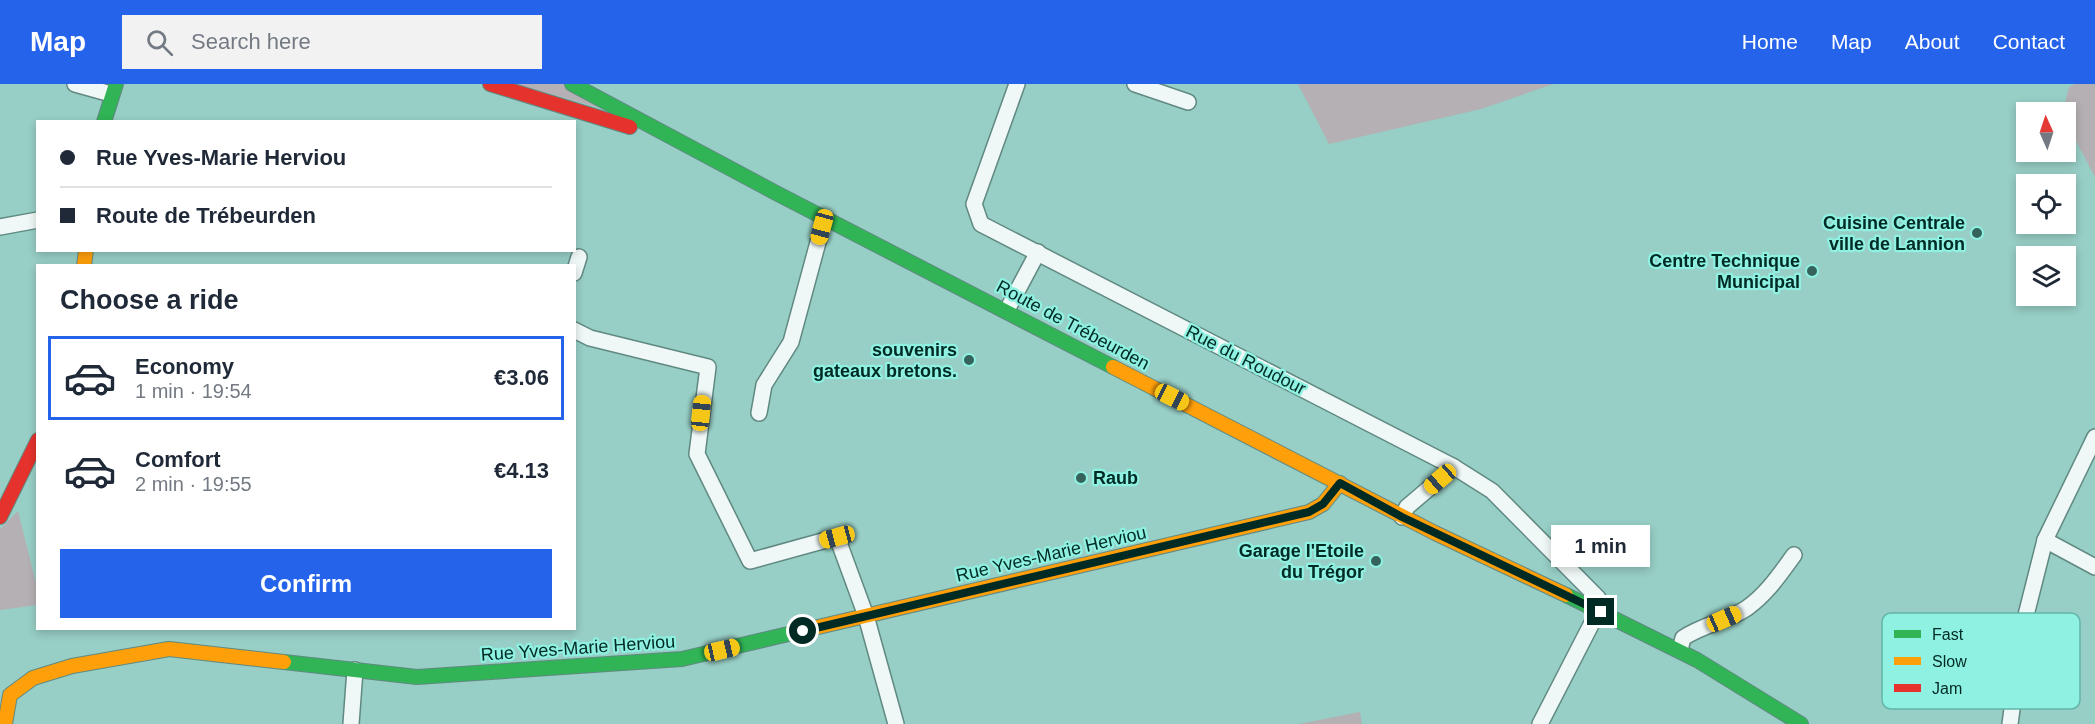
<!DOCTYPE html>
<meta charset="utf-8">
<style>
body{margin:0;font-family:Helvetica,sans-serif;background:#f2f2f3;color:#1f2937;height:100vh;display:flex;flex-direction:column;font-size:22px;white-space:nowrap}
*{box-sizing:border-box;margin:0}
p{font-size:20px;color:#747a83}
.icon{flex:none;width:33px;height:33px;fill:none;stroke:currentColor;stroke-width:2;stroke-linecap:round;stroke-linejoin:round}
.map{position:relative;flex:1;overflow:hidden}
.drawer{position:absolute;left:36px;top:180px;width:540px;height:366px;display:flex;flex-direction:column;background:#fff;border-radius:0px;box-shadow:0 3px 9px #0003}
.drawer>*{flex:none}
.guide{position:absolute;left:36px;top:36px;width:540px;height:132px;border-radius:0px;box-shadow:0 3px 9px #0003;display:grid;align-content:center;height:132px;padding:0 24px;background:#fff}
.needle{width:39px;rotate:357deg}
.controls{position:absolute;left:2016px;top:18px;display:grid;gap:12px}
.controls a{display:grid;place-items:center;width:60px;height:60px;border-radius:0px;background:#fff;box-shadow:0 3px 9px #0003;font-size:30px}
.end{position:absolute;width:27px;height:27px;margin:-14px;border:8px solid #002a24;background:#fff;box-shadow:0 0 0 3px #fff}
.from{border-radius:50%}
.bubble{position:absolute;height:42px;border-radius:0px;background:#fff;box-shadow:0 3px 9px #0003;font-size:20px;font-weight:600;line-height:42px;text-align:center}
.car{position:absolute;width:18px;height:36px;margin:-18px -9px;border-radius:8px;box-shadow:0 0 4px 2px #0007;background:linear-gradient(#f5c518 24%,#345 0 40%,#f5c518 0 76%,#345 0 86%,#f5c518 0)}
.guide b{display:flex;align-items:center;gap:21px;height:57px;font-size:22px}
.guide b+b{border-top:2px solid #e0e1e3}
.guide i{width:15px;height:15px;background:#1f2937}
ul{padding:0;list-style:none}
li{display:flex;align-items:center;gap:18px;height:84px;margin:0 12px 9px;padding:0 12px;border:3px solid transparent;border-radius:0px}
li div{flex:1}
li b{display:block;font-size:22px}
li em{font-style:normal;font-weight:600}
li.selected{border-color:#2563eb}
li>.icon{width:54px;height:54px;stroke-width:1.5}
h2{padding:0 24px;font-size:27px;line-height:72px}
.primary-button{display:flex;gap:12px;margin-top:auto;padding:12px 24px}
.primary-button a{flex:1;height:69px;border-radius:0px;background:#2563eb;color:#fff;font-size:24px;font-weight:600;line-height:69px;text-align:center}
header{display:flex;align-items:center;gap:36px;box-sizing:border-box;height:84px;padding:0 30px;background:#2563eb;color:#fff}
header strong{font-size:28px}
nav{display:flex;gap:33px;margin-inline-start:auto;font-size:21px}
.search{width:420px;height:54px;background:#f2f2f3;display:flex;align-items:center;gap:15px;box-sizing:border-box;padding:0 21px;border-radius:0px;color:#747a83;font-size:22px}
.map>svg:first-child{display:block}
.green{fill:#b4b0b3}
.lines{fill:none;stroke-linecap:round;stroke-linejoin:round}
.street-casing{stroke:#608982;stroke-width:18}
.fast-casing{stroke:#608982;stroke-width:16}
.slow-casing{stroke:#608982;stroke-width:16}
.jam-casing{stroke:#608982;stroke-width:16}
.street{stroke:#eff8f6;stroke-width:15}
.fast{stroke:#30b455;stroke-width:14}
.slow{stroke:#ff9f0a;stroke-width:14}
.jam{stroke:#e5322d;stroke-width:14}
.route{stroke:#002a24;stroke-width:8}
.poi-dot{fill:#35635c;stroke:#8ef1e1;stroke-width:2}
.labels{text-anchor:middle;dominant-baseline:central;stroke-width:4.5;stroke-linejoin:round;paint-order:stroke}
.poi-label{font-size:18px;font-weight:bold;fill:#002a24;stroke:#8ef1e1;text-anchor:end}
.street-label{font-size:18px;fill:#002a24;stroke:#8ef1e1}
.key{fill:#8ef1e1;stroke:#63b5a8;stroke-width:1.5}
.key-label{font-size:16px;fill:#002a24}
</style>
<header>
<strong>Map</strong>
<div class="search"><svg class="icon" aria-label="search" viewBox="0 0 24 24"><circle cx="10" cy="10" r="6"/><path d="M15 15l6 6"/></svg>Search here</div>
<nav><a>Home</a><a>Map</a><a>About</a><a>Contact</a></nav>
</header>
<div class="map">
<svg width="2095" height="640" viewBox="0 0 2095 640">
<rect width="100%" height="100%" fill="#97cec5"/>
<!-- green -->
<g class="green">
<path d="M 514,0 L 566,0 L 625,31 Z"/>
<path d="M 1298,0 L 1553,0 L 1481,25 L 1329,60 Z"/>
<path d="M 2075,0 L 2095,0 L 2095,93 L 2066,38 L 2066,28 L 2063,28 L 2069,3 Z"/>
<path d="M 18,427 L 37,503 L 37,521 L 0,526 L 0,445 Z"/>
<path d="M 1360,628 L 1362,640 L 1299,640 Z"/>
</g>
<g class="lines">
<!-- street casing -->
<g class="street-casing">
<g id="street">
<path d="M 75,0 L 111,10"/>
<path d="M 1017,0 L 974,120 L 981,140 L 1454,383 L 1492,407 L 1598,514 L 1601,528 L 1594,535 L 1540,640"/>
<path d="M 1135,0 L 1188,18"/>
<path d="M 0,143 L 38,136"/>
<path d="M 574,189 L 579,173"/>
<path d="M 1007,226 L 1038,168"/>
<path d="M 574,246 L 590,254 L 708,283 L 697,370 L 750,477 L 837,453 L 866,532 L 896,640"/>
<path d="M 759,329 L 764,301 L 791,258 L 824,136"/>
<path d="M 1402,433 L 1407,423 L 1454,383"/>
<path d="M 2045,456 L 2095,483"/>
<path d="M 1680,566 L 1683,554 C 1704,540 1728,537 1747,524 C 1767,510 1780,490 1794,471"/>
<path d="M 351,640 L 355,586"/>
<path d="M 2010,640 L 2023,543 L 2045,456 L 2095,353"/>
</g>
</g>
<!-- fast casing -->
<g class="fast-casing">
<g id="fast">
<path d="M 572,0 L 778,110 L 1113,283"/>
<path d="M 104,38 L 116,0"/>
<path d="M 1566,511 L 1697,576 L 1801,640"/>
<path d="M 284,578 L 417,593 L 682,575 L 801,547"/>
</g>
</g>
<!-- slow casing -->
<g class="slow-casing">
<g id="slow">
<path d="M 84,182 L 86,166"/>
<path d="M 1113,283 L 1435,449 L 1566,511"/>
<path d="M 801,547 L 1309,428 L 1323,420 L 1340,399"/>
<path d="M 5,640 L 10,611 L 33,594 L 72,582 L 169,565 L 284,578"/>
</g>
</g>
<!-- jam casing -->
<g class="jam-casing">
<g id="jam">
<path d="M 490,0 L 630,43"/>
<path d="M 0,433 L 38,356"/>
</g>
</g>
<!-- street -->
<use href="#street" class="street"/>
<!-- fast -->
<use href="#fast" class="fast"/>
<!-- slow -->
<use href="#slow" class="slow"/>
<!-- jam -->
<use href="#jam" class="jam"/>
</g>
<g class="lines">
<!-- route -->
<path class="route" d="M 803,547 L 1309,428 L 1323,420 L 1340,399 L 1402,433 L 1601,528"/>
</g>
<!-- markers -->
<g class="poi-dot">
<circle cx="1977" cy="149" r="6"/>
<circle cx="1812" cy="187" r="6"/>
<circle cx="969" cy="276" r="6"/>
<circle cx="1081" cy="394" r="6"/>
<circle cx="1376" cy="477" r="6"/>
</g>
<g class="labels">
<!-- poi labels -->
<g class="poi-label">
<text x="1965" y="139">Cuisine Centrale<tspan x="1965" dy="21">ville de Lannion</tspan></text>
<text x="1800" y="177">Centre Technique<tspan x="1800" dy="21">Municipal</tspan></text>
<text x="957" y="266">souvenirs<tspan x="957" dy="21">gateaux bretons.</tspan></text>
<text x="1093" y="394" text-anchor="start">Raub</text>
<text x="1364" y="467">Garage l'Etoile<tspan x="1364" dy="21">du Trégor</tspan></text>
</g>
<!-- street labels -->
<g class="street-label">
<text transform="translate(1073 241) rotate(28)">Route de Trébeurden</text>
<text transform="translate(1246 276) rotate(27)">Rue du Roudour</text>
<text transform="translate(1051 470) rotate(-13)">Rue Yves-Marie Herviou</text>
<text transform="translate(578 564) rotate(-4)">Rue Yves-Marie Herviou</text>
</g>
</g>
<!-- legend -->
<rect x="1882" y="529" width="198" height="96" rx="9" class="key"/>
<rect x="1894" y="546" width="27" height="8" fill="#30b455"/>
<rect x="1894" y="573" width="27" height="8" fill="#ff9f0a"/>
<rect x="1894" y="600" width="27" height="8" fill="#e5322d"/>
<g class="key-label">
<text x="1932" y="556">Fast</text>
<text x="1932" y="583">Slow</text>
<text x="1932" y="610">Jam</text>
</g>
</svg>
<div class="controls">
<a><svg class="needle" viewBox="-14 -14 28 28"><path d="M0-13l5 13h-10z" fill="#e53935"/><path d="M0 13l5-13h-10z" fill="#747a83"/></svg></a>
<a><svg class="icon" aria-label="locate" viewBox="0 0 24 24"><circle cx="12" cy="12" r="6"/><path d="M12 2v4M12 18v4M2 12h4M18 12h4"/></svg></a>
<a><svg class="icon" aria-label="layers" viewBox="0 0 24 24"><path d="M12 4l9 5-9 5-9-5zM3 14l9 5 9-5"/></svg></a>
</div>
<i class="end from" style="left:803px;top:547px"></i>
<i class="end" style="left:1601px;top:528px"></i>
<div class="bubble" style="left:1551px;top:441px;width:99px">1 min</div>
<i class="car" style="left:822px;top:143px;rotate:195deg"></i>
<i class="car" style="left:1172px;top:313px;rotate:117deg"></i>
<i class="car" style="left:701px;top:329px;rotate:6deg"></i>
<i class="car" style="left:1440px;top:395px;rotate:229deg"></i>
<i class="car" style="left:837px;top:453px;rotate:255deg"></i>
<i class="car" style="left:1724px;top:535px;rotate:66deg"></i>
<i class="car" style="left:722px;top:566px;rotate:77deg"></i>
<div class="guide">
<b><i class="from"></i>Rue Yves-Marie Herviou</b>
<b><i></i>Route de Trébeurden</b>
</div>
<section class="drawer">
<h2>Choose a ride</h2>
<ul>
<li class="selected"><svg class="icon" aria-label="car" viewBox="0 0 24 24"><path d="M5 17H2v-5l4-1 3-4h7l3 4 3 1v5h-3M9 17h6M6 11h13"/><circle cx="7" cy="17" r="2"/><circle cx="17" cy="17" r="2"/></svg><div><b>Economy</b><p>1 min · 19:54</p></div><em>€3.06</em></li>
<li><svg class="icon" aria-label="car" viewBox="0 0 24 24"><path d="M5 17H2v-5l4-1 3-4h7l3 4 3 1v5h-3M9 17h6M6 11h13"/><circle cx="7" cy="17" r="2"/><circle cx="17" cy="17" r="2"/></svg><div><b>Comfort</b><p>2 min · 19:55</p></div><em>€4.13</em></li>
</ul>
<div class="primary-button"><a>Confirm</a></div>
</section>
</div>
